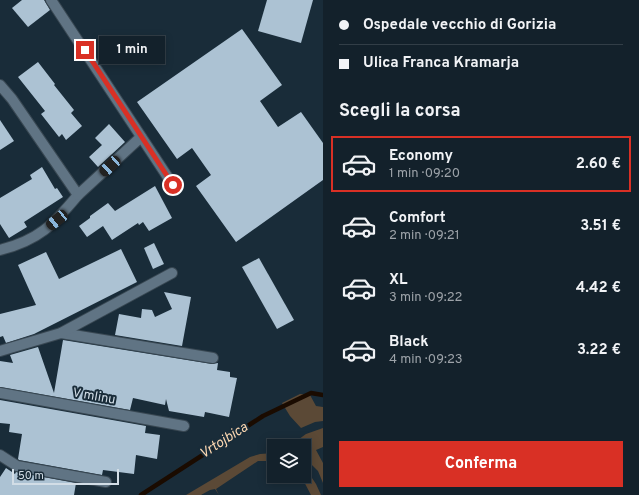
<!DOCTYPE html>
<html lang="it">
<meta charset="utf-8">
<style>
body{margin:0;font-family:Overpass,sans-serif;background:#1c2933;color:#f1f3f6;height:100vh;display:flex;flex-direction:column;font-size:15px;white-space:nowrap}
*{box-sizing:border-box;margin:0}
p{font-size:13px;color:#9da3a9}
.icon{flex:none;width:22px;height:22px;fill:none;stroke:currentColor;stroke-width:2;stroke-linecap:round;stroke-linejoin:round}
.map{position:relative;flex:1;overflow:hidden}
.side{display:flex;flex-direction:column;background:#13212b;width:316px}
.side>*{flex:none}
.banner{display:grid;align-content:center;height:88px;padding:0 16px;background:#13212b}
.tools{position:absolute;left:267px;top:439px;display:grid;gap:8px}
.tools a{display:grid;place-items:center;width:44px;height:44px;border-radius:0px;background:#13212b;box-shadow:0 2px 10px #0003,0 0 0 1px #323e47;font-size:20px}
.scale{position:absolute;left:12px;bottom:10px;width:107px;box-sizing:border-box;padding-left:4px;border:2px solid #d2dde6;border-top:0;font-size:11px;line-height:14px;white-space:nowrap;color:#d2dde6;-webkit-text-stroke:3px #192c39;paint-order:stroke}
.end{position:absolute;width:18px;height:18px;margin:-9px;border:5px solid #d93025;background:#fff;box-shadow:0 0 0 2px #fff}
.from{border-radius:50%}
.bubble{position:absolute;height:28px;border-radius:0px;background:#13212b;box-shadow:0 2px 10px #0003,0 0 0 1px #323e47;font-size:13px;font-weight:700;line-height:28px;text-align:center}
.car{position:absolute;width:12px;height:24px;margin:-12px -6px;border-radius:5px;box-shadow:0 0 3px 1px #0007;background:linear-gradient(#222 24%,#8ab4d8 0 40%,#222 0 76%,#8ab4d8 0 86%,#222 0)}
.banner b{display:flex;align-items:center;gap:14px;height:38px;font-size:15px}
.banner b+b{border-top:1px solid #323e47}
.banner i{width:10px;height:10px;background:#f1f3f6}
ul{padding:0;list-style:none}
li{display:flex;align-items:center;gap:12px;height:56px;margin:0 8px 6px;padding:0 8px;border:2px solid transparent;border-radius:0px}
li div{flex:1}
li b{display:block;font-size:15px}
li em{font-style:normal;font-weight:700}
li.current{border-color:#d93025}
li>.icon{width:36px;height:36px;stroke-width:1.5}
h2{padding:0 16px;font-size:18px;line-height:48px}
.primary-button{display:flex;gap:8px;margin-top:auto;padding:8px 16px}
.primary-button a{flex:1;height:46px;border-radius:0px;background:#d93025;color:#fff;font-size:16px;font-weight:700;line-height:46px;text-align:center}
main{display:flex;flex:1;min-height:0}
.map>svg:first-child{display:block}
.green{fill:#5b4936}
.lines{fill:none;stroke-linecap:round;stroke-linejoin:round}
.stream{stroke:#1a0b00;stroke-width:4.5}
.building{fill:#acc2d3}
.minor-casing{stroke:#394853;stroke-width:12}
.minor{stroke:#607484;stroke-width:10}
.route{stroke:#d93025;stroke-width:5}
.labels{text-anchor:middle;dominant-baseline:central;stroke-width:4;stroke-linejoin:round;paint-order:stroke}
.street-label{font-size:13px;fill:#d2dde6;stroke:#192c39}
.water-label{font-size:14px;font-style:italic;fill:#fad6b0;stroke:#192c39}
</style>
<main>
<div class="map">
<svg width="323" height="495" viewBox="0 0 323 495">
<rect width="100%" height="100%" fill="#192c39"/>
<!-- green -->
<g class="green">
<path d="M 300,394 L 310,395 L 316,406 L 323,407 L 323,421 L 315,422 L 301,428 L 290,416 L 282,403 Z"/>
<path d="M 323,428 L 323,447 L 316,450 L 323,463 L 323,483 L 318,471 L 304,457 L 304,446 L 294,446 L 295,442 L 306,434 Z"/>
<path d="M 274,453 L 274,461 L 258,461 L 216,489 L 219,495 L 215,489 L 210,490 L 201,495 L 186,495 L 250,457 L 260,454 Z"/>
<path d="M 304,466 L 316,484 L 321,495 L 311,495 L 301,476 L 304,476 Z"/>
</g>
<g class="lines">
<!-- stream -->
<path class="stream" d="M 141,495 L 263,416 L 311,393 L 323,395"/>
</g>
<!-- building -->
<g class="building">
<path d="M 22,0 L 44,0 L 50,10 L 28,27 L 12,8 Z"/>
<path d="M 267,0 L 313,0 L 301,43 L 258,31 Z"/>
<path d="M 242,29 L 282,85 L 260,101 L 278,127 L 301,112 L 323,143 L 323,180 L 236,242 L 196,186 L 211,175 L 192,148 L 177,159 L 137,102 Z"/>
<path d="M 38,62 L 55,84 L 54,85 L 74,110 L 71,113 L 82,126 L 66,140 L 62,134 L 59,137 L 41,114 L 45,111 L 18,77 Z"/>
<path d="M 0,120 L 14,141 L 0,150 Z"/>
<path d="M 109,124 L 125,142 L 98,167 L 89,157 L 102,145 L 95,138 Z"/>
<path d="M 42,167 L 55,189 L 57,188 L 63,197 L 24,222 L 27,227 L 9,238 L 0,224 L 0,198 L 32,179 L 30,175 Z"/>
<path d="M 155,186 L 172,218 L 149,231 L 143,222 L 139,225 L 138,223 L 112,240 L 103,226 L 87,237 L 79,226 L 90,218 L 90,216 L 108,203 L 115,211 Z"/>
<path d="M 154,243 L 164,264 L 153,269 L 144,248 Z"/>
<path d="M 121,249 L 137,282 L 34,334 L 6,343 L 3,336 L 0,337 L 0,314 L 36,305 L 18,265 L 46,252 L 59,279 Z"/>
<path d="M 259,258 L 294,320 L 277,329 L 242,267 Z"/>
<path d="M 164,292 L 191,297 L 182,346 L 115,335 L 119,314 L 141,318 L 142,309 L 152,310 L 155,317 L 172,309 Z"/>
<path d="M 63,340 L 212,364 L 218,363 L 217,370 L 230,372 L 230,377 L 237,378 L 229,417 L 205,412 L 204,417 L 169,411 L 166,399 L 165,405 L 133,398 L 130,410 L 0,387 L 0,361 L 13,363 L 10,355 L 38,347 L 54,393 Z"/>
<path d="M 0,400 L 146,426 L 145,433 L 160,435 L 157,459 L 136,455 L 134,474 L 103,470 L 102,475 L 19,460 L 18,459 L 22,434 L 9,432 L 10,424 L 0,423 Z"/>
<path d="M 6,468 L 15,474 L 16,472 L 76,483 L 74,495 L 0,495 L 0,477 Z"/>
</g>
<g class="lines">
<!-- minor casing -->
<g class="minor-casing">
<g id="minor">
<path d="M 51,0 L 173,185"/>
<path d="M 0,85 L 12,99 L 78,195 C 53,225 39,240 0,250"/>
<path d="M 78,195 L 141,137"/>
<path d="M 61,333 L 213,358"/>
<path d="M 0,351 L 61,333 L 172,273"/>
<path d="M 0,393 L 184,426"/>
<path d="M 0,455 L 17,466 L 106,482"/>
</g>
</g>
<!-- minor -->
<use href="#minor" class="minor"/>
</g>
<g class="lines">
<!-- route -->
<path class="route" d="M 85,50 L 173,185"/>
</g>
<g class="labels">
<!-- street labels -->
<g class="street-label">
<text transform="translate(94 397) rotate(10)">V mlinu</text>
</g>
<!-- water labels -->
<g class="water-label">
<text transform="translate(224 441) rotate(-33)">Vrtojbica</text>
</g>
</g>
</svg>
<div class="tools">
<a><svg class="icon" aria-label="layers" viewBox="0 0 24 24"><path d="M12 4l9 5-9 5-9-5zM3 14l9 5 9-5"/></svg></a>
</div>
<div class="scale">50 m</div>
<i class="end from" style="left:173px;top:185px"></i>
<i class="end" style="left:85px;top:50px"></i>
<div class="bubble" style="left:99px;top:36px;width:66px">1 min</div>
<i class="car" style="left:110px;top:166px;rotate:227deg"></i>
<i class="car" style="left:57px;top:220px;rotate:231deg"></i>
</div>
<section class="side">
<div class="banner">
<b><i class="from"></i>Ospedale vecchio di Gorizia</b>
<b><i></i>Ulica Franca Kramarja</b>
</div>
<h2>Scegli la corsa</h2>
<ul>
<li class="current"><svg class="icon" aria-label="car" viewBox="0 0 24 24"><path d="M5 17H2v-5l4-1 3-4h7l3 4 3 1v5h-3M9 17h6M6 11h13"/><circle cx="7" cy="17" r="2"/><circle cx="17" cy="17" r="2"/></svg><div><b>Economy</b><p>1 min · 09:20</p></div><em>2.60 €</em></li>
<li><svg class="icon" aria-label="car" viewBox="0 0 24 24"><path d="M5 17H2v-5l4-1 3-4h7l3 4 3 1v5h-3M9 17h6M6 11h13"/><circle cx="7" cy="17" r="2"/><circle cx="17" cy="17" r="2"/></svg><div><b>Comfort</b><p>2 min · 09:21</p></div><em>3.51 €</em></li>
<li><svg class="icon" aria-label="car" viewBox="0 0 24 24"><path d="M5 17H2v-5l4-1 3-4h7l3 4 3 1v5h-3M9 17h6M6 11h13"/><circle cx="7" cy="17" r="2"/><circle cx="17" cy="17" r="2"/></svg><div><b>XL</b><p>3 min · 09:22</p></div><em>4.42 €</em></li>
<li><svg class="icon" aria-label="car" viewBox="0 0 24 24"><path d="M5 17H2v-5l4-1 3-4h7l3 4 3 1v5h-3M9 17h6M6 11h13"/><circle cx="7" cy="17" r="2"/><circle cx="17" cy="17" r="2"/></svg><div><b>Black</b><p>4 min · 09:23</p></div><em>3.22 €</em></li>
</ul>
<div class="primary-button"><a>Conferma</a></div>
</section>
</main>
